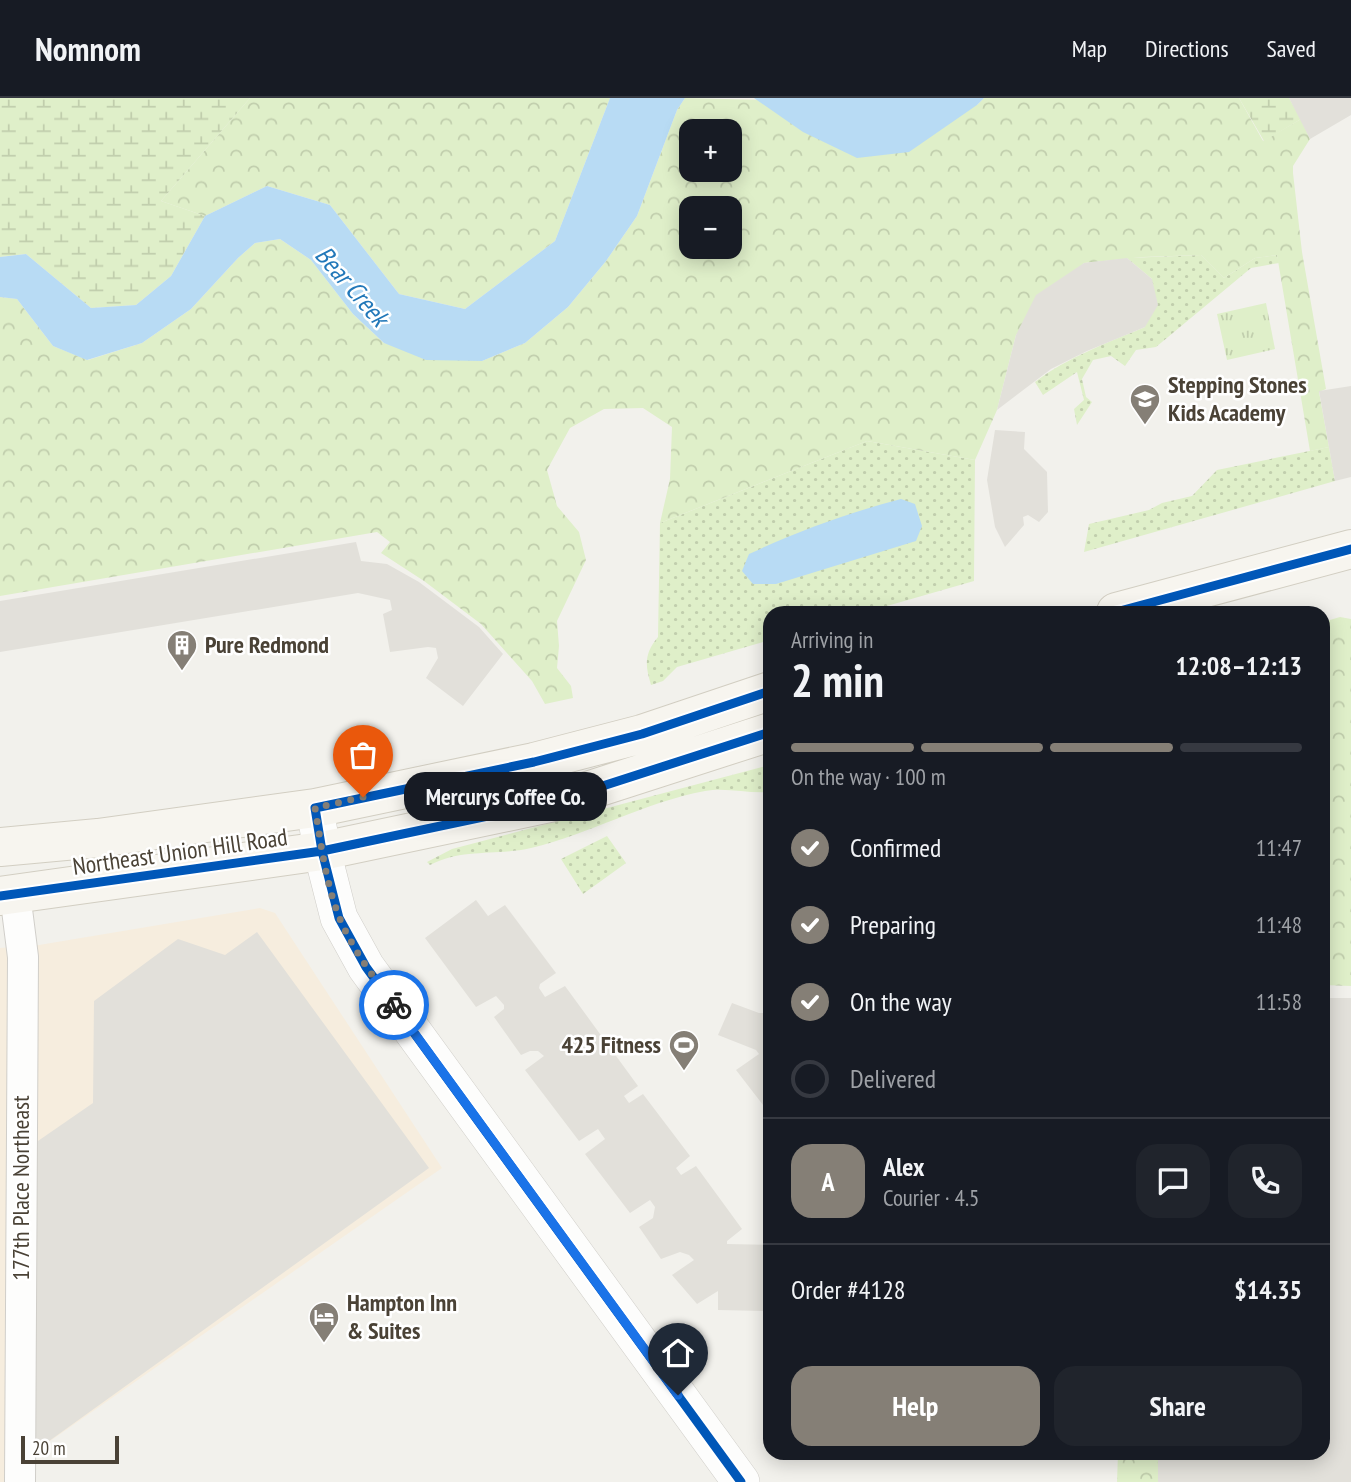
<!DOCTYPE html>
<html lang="en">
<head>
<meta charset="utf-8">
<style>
	body { margin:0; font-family:"PT Sans Narrow",sans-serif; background:#20242c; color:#f1f3f6; height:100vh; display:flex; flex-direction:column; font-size:26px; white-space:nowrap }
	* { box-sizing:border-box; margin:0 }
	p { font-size:23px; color:#9ea1a6 }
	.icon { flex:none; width:38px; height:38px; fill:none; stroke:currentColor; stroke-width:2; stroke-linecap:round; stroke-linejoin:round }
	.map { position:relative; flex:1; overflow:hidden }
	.side { position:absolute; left:763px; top:508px; width:567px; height:854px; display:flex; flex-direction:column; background:#171b24; border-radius:21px; box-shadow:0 4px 18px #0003 }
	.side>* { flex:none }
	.tools { position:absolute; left:679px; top:21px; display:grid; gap:14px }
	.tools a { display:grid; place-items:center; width:63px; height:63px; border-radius:14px; background:#171b24; box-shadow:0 4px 18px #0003; font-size:35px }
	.scale { position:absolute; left:21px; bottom:18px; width:98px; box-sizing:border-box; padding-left:7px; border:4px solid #4a4236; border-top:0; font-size:19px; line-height:24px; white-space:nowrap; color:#4a4236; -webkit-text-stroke:5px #fff; paint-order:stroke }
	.pin { position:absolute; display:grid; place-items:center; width:60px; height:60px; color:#fff; margin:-72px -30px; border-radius:50% 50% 50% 0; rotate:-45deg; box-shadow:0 0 7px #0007 }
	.pin .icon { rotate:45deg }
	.courier { position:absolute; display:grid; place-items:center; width:70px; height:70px; margin:-35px; border:5px solid #1a73e8; border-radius:50%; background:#fff; color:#222; box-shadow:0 2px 9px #0007 }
	.bubble { position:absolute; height:49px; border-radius:21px; background:#171b24; box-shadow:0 4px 18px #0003; font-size:23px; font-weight:600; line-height:49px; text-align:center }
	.overview em { font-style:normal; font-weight:600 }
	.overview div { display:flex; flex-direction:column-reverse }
	.overview { display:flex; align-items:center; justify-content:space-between; height:119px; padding:0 28px }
	h1 { font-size:46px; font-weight:600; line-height:52px }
	.bar { display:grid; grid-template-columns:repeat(4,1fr); gap:10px 7px; align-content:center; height:84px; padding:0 28px }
	.bar i { height:9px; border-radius:5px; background:#363941 }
	.bar .current { background:#857f76 }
	.bar p { grid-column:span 4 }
	.line { display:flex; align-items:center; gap:18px; padding:0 28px; border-top:2px solid #363941 }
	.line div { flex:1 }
	.round { display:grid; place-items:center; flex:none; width:74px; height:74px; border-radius:21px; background:#20242c }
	ol { padding:0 28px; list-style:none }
	li { display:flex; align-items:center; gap:21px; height:77px }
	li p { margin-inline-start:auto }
	li .icon { padding:7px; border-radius:50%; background:#857f76; color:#fff; stroke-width:4 }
	li:last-child { color:#9ea1a6 }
	li i { width:38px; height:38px; border:4px solid #363941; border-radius:50% }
	.primary-button { display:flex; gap:14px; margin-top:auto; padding:14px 28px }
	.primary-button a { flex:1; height:80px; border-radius:21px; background:#857f76; color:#fff; font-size:28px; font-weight:600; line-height:80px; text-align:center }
	.primary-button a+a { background:#20242c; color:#f1f3f6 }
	header { display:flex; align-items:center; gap:42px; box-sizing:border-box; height:98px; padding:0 35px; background:#171b24; border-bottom:2px solid #363941 }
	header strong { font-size:33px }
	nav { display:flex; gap:38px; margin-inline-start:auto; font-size:24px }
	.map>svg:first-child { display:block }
	.commercial { fill:#f6edde }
	.grass { fill:url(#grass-dots) }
	.forest { fill:url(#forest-crowns); fill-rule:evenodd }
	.wetland { fill:url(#wetland-marsh) }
	.park { fill:url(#park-tufts) }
	.parking { fill:#e2e0da }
	.water { fill:#b8dbf4 }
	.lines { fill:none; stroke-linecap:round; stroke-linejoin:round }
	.minor-casing { stroke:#d0cec9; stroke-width:32 }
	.tertiary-casing { stroke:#d0cec9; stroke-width:38 }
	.secondary-casing { stroke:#d2cec2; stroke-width:40 }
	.minor { stroke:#fdfdfc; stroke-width:30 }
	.tertiary { stroke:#fdfdfc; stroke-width:37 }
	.secondary { stroke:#f7f5ef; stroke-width:38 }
	.cycleway-casing { stroke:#fff; stroke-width:13 }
	.cycleway { stroke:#0057b8; stroke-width:9 }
	.done { stroke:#857f76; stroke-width:7; stroke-dasharray:0 12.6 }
	.route { stroke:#1a73e8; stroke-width:9 }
	.labels { text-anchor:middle; stroke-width:5; stroke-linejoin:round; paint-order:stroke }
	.poi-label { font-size:24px; font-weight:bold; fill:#4a4236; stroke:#fff; text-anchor:start }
	.street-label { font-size:24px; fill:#4a4236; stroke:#fff }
	.water-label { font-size:26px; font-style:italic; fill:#2278b9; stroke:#fff }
</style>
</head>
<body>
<header>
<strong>Nomnom</strong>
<nav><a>Map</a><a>Directions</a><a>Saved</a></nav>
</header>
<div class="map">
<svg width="1351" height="1384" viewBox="0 0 1351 1384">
	<defs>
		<pattern id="grass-dots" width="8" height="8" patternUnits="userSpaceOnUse" patternTransform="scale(1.75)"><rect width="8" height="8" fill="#dfefc9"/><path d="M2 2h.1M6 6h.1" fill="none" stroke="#c1cead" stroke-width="1.8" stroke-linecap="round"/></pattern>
		<pattern id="forest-crowns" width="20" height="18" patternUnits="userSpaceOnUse" patternTransform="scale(1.75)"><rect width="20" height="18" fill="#dfefc9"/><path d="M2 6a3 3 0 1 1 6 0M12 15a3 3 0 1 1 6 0" fill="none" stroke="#c1cead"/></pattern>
		<pattern id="wetland-marsh" width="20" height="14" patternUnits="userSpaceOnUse" patternTransform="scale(1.75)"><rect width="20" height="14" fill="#dfefc9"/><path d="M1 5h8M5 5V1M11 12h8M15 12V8" fill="none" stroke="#c1cead"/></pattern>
		<pattern id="park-tufts" width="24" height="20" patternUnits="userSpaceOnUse" patternTransform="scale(1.75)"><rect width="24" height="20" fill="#dfefc9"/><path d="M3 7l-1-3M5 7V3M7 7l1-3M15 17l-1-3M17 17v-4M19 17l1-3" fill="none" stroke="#c1cead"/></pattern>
	</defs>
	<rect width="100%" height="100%" fill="#f2f1ec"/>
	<!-- commercial -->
	<path class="commercial" d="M260,810l15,5 167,255 -422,294v20h-20v-534l39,-3z"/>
	<!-- grass -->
	<path class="grass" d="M1201,157l23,23 31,-20 22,-3 2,8 -28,5 -95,79 -20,3 -11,16 -14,-10 -18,4 -11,19 4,18 6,5 -15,23 -3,-16 10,-9 -7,-28 -34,23 -8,-13c33,-25 72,-39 110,-55l7,-48 -25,-21z
		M867,343l108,19 -1,121 -108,31h-96v28l-93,27 -14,14 -12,4c-6,-20 -7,-31 7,-48l2,-114z
		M1329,349l6,34 -251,71 5,-28 60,-14 13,-7 30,-7 25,-26z
		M770,667v27c-22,2 -43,-5 -65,-1 -60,11 -115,43 -174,57 -34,8 -69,0 -101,17l-3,-3 25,-13z
		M607,738l19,27 -43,31 -22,-35z"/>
	<!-- forest -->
	<path class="forest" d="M250,0h360l-55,143 -90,68 -66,-15 -69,-89 -63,-19 -62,30 -44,-15z
		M685,0l292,7 7,-7h255l24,43 38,-22 9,20 -17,27v7l9,79 24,137 -7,3 10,55 -19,4 -33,-196 -22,3 -31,20 -23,-23 -58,2 -59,6 -68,72 -19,75 -22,50 -108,-19 -207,82 10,-44 2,-52 -29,-19 -39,1 -34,19 -23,42 10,36 22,26 7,28 -29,61 2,25 -2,22 14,18 2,12 -28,6 -13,-23 -51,-57 -57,-43 -43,-28 9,-11 -13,-10 -377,64v-299l17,2 36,47 35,14 54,-17 49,-34 47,-51 17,-15 25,-4 31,21 42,54 31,29 98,18 43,-18 43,-36 38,-46 31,-45 40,-106zM691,33h39v39h-39zM691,110h39v39h-39z
		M1340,519l11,2v367l-28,-1v-363z
		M1118,1355h40v29h-41z"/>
	<!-- wetland -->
	<path class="wetland" d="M0,0h250l-89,103 44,15 -34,60 -35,29 -45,3 -65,-54 -26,3z
		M1239,0h50l12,21 -37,22z"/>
	<!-- park -->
	<path class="park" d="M1266,205l9,46 -48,11 -10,-46z"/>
	<!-- parking -->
	<path class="parking" d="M1289,0h62v17l-41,24z
		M1127,160l25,21 6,26 -13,22 -58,24 -36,18 -54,41 19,-75 20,-40 48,-32z
		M1351,288v91l-16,4 -16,-90z
		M995,332l30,2 -1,17 23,23 1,40 -9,10 -11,-7 -5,2 1,8 -19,22 -10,-20 -8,-47z
		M356,444l5,19 26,3 32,18 60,45 24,27 -40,52 -37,-28 12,-20 -2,-10 -8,-1 -38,5 -7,-38 9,-4 -2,-10 -32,-7 -358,59v-51z
		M476,802l12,16 17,-11 51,68 -16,11 -1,4 6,9 20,-11 73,100 -14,10 5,7 14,-9 47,62 -14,12 5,7 15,-9 46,63 -15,12v3l43,1v66l-52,-1v-19l-21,13 -25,-29 22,-15 -5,-5 -9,-3 -19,7 -22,-32 14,-9 2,-11 -5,-7 -20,13 -45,-59 20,-15 -7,-10 -19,12 -54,-71 19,-14 -6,-5h-8l-9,4 -27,-38 10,-8v-4l-8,-9 -20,11 -51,-69z
		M257,834l172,236 -409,294 2,-310 71,-49 1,-102 84,-62 47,16z
		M1323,900h28v484h-193v-29l165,-1z
		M732,905l27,10h11v101l-34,-44 23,-16 -3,-4 -38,-15z"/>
	<!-- water -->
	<path class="water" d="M610,0h75l-8,12 -40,106 -31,45 -38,46 -43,36 -43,18 -56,-1 -42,-17 -31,-29 -42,-54 -31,-21 -25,4 -17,15 -47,51 -49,34 -55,17 -34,-14 -36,-47 -17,-2v-40l26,-3 65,54 45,-3 35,-29 34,-60 62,-30 63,19 69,89 66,15 90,-68z
		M754,0h230l-7,7 -68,47 -52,6 -54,-26z
		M901,401l14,5 7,22 -6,15 -140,43h-23l-11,-13 7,-17c49,-23 99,-41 152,-55z"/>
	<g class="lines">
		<!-- minor casing -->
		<g class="minor-casing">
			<path id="minor" d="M15,796l8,63 -3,525"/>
		</g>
		<!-- tertiary casing -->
		<g class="tertiary-casing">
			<path id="tertiary" d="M315,710l7,43 17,67 27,49 375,515"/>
		</g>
		<!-- secondary casing -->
		<g class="secondary-casing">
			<path id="secondary" d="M1116,514l235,-63
				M0,749l98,-9 217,-30 219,-46 108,-28 128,-43
				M0,798l322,-45 228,-48 220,-71"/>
		</g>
		<!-- minor -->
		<use href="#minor" class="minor"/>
		<!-- tertiary -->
		<use href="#tertiary" class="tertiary"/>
		<!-- secondary -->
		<use href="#secondary" class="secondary"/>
		<!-- cycleway casing -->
		<g class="cycleway-casing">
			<path id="cycleway" d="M1116,514l235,-63
				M0,798l322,-45 228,-48 220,-71
				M741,1384l-375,-515 -27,-49 -17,-67 -7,-43 219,-46 108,-28 128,-43"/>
		</g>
		<!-- cycleway -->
		<use href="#cycleway" class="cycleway"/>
	</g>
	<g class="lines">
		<!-- done -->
		<path class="done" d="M363,699l-48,11c6,36 11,77 25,111 13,31 34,59 54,86"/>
		<!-- route -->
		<path class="route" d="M394,907l284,390"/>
	</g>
	<!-- icons -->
	<defs>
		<g id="school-pin" transform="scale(1.575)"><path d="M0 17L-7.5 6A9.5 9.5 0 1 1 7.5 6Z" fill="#857f76" stroke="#fff"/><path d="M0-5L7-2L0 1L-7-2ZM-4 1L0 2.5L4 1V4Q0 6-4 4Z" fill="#fff"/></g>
		<g id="building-pin" transform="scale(1.575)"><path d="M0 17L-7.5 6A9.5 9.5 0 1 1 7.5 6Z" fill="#857f76" stroke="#fff"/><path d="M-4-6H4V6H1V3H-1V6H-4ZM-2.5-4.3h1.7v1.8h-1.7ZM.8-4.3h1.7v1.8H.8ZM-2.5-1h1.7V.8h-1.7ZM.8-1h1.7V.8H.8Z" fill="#fff"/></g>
		<g id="stadium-pin" transform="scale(1.575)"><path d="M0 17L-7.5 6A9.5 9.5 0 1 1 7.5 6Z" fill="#857f76" stroke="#fff"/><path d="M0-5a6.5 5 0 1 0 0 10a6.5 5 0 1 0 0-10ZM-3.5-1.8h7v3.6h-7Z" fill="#fff"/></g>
		<g id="hotel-pin" transform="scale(1.575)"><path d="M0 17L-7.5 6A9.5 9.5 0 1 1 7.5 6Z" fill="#857f76" stroke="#fff"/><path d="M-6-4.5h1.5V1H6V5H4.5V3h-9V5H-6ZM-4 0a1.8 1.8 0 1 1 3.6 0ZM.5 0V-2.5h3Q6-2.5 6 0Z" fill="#fff"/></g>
	</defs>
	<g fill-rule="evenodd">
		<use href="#school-pin" x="1145" y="301"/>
		<use href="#building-pin" x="182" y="547"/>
		<use href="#stadium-pin" x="684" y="947"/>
		<use href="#hotel-pin" x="324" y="1219"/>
	</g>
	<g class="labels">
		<!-- poi labels -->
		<g class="poi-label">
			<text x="1168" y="295">Stepping Stones<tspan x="1168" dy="28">Kids Academy</tspan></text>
			<text x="205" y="555">Pure Redmond</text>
			<text x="661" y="955" text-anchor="end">425 Fitness</text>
			<text x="347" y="1213">Hampton Inn<tspan x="347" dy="28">&amp; Suites</tspan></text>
		</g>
		<!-- street labels -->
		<g class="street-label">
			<text transform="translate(180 754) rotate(-8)" y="8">Northeast Union Hill Road</text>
			<text transform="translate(21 1090) rotate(-90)" y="8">177th Place Northeast</text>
		</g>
		<!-- water labels -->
		<g class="water-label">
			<text transform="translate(352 188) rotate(49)" y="9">Bear Creek</text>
		</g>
	</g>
</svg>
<div class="tools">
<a>+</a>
<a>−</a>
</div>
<div class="scale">20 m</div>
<div class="pin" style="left:363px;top:699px;background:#ea580c"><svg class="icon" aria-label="bag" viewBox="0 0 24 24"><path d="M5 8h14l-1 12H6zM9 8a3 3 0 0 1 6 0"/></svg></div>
<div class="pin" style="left:678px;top:1297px;background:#1f2937"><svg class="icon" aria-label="home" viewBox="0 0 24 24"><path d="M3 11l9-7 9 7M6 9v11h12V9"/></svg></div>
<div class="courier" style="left:394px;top:907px"><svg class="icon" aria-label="bike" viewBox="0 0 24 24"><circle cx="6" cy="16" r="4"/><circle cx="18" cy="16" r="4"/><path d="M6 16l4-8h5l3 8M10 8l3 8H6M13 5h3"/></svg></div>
<div class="bubble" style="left:404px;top:674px;width:203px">Mercurys Coffee Co.</div>
<section class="side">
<div class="overview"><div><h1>2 min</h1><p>Arriving in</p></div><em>12:08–12:13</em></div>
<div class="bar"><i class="current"></i><i class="current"></i><i class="current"></i><i></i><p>On the way · 100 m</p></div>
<ol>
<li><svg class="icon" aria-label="check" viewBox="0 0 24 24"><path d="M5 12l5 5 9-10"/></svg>Confirmed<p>11:47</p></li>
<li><svg class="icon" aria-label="check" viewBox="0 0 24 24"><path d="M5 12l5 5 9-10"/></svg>Preparing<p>11:48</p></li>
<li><svg class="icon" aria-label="check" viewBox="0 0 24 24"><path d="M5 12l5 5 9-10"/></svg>On the way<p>11:58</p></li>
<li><i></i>Delivered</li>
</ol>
<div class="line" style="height:126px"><b class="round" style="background:#857f76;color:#fff">A</b><div><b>Alex</b><p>Courier · 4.5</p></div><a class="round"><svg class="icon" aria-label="chat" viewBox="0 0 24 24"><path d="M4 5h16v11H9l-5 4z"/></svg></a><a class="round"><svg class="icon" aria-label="phone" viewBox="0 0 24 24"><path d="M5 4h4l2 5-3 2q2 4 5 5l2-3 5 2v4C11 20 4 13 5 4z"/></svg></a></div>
<div class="line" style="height:91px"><div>Order #4128</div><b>$14.35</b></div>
<div class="primary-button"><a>Help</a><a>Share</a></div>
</section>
</div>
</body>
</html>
